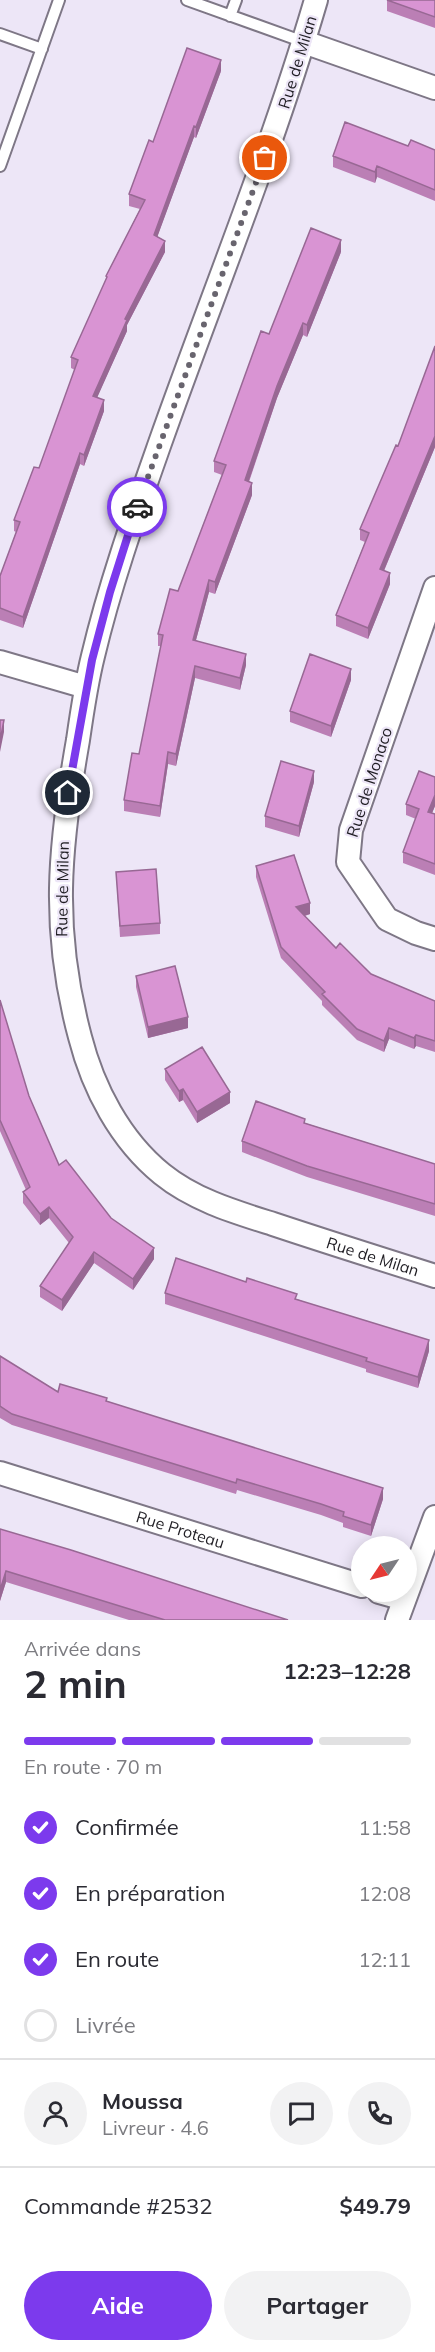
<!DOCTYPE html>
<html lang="fr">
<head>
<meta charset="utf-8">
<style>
	body { margin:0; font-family:Mulish,sans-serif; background:#f2f2f3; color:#2b2b33; height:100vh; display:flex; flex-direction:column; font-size:22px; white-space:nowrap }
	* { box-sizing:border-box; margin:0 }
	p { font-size:20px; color:#7c7c81 }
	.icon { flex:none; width:33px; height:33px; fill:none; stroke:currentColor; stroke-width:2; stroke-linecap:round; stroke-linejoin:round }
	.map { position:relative; height:1620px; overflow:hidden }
	.side { display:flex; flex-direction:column; background:#fff; flex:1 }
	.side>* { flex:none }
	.needle { width:39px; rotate:235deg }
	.controls { position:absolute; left:351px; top:1536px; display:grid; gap:12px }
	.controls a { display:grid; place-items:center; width:66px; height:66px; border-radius:50%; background:#fff; box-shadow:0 3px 15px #0003; font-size:30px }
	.pin { position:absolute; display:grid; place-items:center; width:51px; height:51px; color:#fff; margin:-26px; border:3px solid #fff; border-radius:50%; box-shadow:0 2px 6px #0007 }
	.courier { position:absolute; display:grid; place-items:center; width:60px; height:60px; margin:-30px; border:4px solid #7c3aed; border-radius:50%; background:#fff; color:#222; box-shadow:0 2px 8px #0007 }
	.overview em { font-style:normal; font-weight:700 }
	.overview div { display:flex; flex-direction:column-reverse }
	.overview { display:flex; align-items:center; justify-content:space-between; height:102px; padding:0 24px }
	h1 { font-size:39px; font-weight:700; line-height:45px }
	.bar { display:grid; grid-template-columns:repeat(4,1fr); gap:9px 6px; align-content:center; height:72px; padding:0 24px }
	.bar i { height:8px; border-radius:4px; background:#e1e1e2 }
	.bar .selected { background:#7c3aed }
	.bar p { grid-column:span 4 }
	.line { display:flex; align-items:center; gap:15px; padding:0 24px; border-top:2px solid #e1e1e2 }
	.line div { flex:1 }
	.round { display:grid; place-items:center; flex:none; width:63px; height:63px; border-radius:32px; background:#f2f2f3 }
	ol { padding:0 24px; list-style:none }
	li { display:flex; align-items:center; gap:18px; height:66px }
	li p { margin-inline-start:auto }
	li .icon { padding:6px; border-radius:50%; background:#7c3aed; color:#fff; stroke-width:4 }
	li:last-child { color:#7c7c81 }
	li i { width:33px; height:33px; border:3px solid #e1e1e2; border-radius:50% }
	.cta { display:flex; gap:12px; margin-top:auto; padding:12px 24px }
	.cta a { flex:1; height:69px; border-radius:36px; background:#7c3aed; color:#fff; font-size:24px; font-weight:700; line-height:69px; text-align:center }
	.cta a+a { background:#f2f2f3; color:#2b2b33 }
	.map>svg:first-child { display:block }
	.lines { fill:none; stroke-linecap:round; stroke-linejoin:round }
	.service-casing { stroke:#7e7786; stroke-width:14 }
	.minor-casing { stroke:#7e7786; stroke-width:26 }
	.service { stroke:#fff; stroke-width:10 }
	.minor { stroke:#fff; stroke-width:22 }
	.wall { fill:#bb7fb5 }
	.shaded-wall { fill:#986894 }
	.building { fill:#d994d3; stroke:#986894; stroke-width:1.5 }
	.done { stroke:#68646e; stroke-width:6; stroke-dasharray:0 10.8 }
	.route { stroke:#7c3aed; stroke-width:8 }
	.labels { text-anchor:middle; stroke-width:4.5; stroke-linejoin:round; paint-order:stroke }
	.street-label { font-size:16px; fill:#201e24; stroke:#ede6f7 }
</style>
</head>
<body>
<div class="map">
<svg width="435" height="1620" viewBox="0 0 435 1620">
	<rect width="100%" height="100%" fill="#ede6f7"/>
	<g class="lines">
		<!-- service casing -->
		<g class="service-casing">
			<path id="service" d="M187,0l117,42
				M230,16l6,-16
				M0,34l42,15
				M0,166l59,-166"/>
		</g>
		<!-- minor casing -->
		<g class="minor-casing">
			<g id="minor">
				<path id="s1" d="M316,0c-44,150 -104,296 -156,443 -25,71 -50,141 -67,213 -7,28 -11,56 -15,84 -19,108 -27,189 2,297 13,51 40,103 82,137 32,26 73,38 111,50 54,18 108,35 162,52"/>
				<path d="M304,42l131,46"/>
				<path d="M435,588l-84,242 -3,32 39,57 29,14 19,6"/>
				<path d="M0,662l86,25"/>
				<path id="s2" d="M0,1473l362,113"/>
				<path d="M379,1592l25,7"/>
				<path d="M397,1620l38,-103"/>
			</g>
		</g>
		<!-- service -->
		<use href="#service" class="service"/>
		<!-- minor -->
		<use href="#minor" class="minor"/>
	</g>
	<!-- wall -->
	<path class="wall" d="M387,0h48v28l-48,-17z
		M221,71l-25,67 -2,-1 -37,100 8,15 -38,73v6l-30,66 7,14 -20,55 -4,-2 -57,164 -23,-8v-44l16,-44 -2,-1v-11l25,-52 36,-98 -4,-2v-11l35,-76v-5l34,-67 -11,-3v-12l24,-52z
		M408,146l27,4v51l-58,-24 -2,6 -42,-16v-11z
		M341,252l-34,85 -4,-2 -26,63 -28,84 3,13 -37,99 -6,-2 -13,48 50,25 -6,25 -45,-12 -19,88 -8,-2 -8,53 -36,-6v-11l15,-46 22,-108h-3v-12l20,-43 44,-116 -8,-3v-11l55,-127z
		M398,446l37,1 -51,124 6,13 -22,55 -32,-13v-11l29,-73 -5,-2v-11z
		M351,680l-20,57 -41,-15v-11z
		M435,777v29l-3,7 3,1v61l-32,-12v-11l13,-33 -10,-4v-11z
		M314,782l-15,55 -34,-10v-11z
		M256,866l54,48 -5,2 31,32 35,26 64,27v51l-19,-6 -2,3 -25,-10 -5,13 -27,-12 -35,-35v-4l-41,-43 -25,-81z
		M116,872l44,51v11l-40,3z
		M136,976l52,52 -40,10 -12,-51z
		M0,1000l29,96 30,69 52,53 43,41 -21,31 -39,-27 -32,48 -22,-14v-11l29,-43 -20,-25 -9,7 -17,-22v-11l3,-2 -26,-59z
		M165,1069l65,34 -33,20 -14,-23 -4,2 -14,-22z
		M305,1123l130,41v52l-128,-39 -65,-25v-11z
		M165,1293l132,6 132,52 -11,37 -52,-16v-3l-201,-65z
		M0,1356l58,36 49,9 276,98 -12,37 -28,-9v-4l-22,-8 -84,-25 -1,4 -224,-69 -12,-7z
		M0,1529l288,91h-159l-123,-38 -6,19z"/>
	<!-- shaded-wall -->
	<path class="shaded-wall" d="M221,60v11l-25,67v-11z
		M194,126v11l-40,109v-11z
		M377,166v11l-2,6v-11z
		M341,240v12l-34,85v-12z
		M165,241v11l-38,73v6l-34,76v-11l32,-77z
		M303,323v12l-26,63 -32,94v-12l32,-94z
		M104,400v11l-20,55v-11z
		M435,436v11l-55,133v-11z
		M80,453v11l-57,164v-11z
		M252,483v12l-37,99v-12z
		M390,573v11l-22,55v-11z
		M209,580v12l-16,59v-11z
		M246,654v11l-6,25v-12z
		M195,666v12l-19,88v-12z
		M351,669v11l-20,57v-11z
		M4,720v12l-4,20v-11z
		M168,752v12l-8,53v-11z
		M314,771v11l-15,55v-11z
		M435,795v11l-7,17v-11z
		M310,903v11l-14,4v-11z
		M188,1017v11l-40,10v-11z
		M389,1028v11l-5,13v-11z
		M416,1035v11l-2,3v-11z
		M183,1089v11l-4,2v-11z
		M230,1092v11l-33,20v-11z
		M49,1207v11l-9,7v-11z
		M154,1248v11l-21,31v-11z
		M94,1252v11l-32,48v-11z
		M429,1340v11l-11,37v-11z
		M383,1488v11l-12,37v-11z
		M6,1571v11l-6,19v-11z"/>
	<!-- building -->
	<path class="building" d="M387,0h48v17z
		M187,48l34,12 -25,67 -2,-1 -40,109 11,6 -40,78 2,1 -34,76 11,4 -20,55 -4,-2 -57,164 -23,-9v-32l20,-54 -6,-2 20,-53 5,1 39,-108 -7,-3 36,-80 -1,-1 39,-76 -16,-6 20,-54 4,2z
		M345,122l63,24 3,-6 24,10v40l-58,-24 -2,6 -42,-16z
		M311,228l30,12 -34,85 -4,-2 -26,63 -32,94 7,3 -37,99 -6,-2 -16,60 53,14 -6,24 -45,-12 -19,88 -8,-2 -8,54 -36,-6 8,-47 7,1 24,-119 -5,-1 12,-45 8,2 48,-126 -12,-4 47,-130 8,3z
		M435,346v90l-55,133 10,4 -22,55 -32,-13 33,-82 -9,-4 36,-84 2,1z
		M310,654l41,15 -20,57 -41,-15z
		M0,720h4l-4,21z
		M281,761l33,10 -15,55 -34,-10z
		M419,771l16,6v18l-7,17 7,2v50l-32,-12 16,-43 -13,-5z
		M294,855l16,48 -14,4 40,41 4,-5 31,31 64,27v40l-19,-6 -2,3 -25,-10 -5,13 -27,-12 -35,-35 3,-2 -44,-45 -25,-81z
		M156,869l4,54 -40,3 -4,-54z
		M175,966l13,51 -40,10 -12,-51z
		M0,1000l29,96 30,69 7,-5 45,58 43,30 -21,31 -39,-27 -32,48 -22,-14 33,-49 -24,-30 -9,7 -17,-22 7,-5 -30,-67z
		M202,1047l28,45 -33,20 -14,-23 -4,2 -14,-22z
		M256,1101l49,18 -1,4 131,41v40l-128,-38 -65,-25z
		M176,1258l70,24 1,-4 50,16 -2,5 134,41 -11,37 -52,-16 1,-3 -202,-65z
		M0,1356l58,36 2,-8 47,14 -1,3 277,87 -12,37 -28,-9 1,-4 -23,-8 -84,-25 -1,4 -224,-69 -12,-8z
		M0,1529l71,21 217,70h-123l-159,-49 -6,19z"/>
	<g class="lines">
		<!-- done -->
		<path class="done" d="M137,507l128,-349"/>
		<!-- route -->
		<path class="route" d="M68,793l24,-133 18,-68 27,-85"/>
	</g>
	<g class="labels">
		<!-- street labels -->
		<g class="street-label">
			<text transform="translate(297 62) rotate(-73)" y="6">Rue de Milan</text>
			<text transform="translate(369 782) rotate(-72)" y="6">Rue de Monaco</text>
			<text transform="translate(62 889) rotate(-89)" y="6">Rue de Milan</text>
			<text dy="6" stroke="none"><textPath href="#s1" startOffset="1468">Rue de Milan</textPath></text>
			<text dy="6" stroke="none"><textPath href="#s2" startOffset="189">Rue Proteau</textPath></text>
		</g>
	</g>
</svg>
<div class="controls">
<a><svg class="needle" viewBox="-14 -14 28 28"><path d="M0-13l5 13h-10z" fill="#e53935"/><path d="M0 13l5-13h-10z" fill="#7c7c81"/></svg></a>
</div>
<div class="pin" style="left:265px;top:158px;background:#ea580c"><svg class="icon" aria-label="bag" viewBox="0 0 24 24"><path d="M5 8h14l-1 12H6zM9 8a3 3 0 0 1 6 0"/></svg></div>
<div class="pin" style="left:68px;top:793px;background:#1f2937"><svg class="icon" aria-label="home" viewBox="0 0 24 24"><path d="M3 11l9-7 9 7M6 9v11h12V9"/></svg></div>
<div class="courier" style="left:137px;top:507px"><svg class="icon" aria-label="car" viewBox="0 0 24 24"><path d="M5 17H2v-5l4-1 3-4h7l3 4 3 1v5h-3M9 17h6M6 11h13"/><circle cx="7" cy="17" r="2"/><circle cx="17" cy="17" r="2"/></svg></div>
</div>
<section class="side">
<div class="overview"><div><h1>2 min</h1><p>Arrivée dans</p></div><em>12:23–12:28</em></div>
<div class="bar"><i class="selected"></i><i class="selected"></i><i class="selected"></i><i></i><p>En route · 70 m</p></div>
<ol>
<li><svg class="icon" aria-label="check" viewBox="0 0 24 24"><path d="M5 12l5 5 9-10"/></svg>Confirmée<p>11:58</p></li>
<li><svg class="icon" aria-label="check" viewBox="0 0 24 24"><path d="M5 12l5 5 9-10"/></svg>En préparation<p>12:08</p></li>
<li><svg class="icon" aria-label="check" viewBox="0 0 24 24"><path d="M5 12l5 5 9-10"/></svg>En route<p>12:11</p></li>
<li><i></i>Livrée</li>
</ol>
<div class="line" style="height:108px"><a class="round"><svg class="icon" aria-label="person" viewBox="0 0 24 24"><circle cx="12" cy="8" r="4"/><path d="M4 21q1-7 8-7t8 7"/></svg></a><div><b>Moussa</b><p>Livreur · 4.6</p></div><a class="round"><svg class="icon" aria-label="chat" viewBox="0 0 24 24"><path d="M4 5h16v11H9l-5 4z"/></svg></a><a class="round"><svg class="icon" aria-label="phone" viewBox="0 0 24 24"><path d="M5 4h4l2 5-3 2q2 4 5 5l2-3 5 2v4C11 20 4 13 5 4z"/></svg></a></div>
<div class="line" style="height:78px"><div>Commande #2532</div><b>$49.79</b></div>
<div class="cta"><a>Aide</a><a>Partager</a></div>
</section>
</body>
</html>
